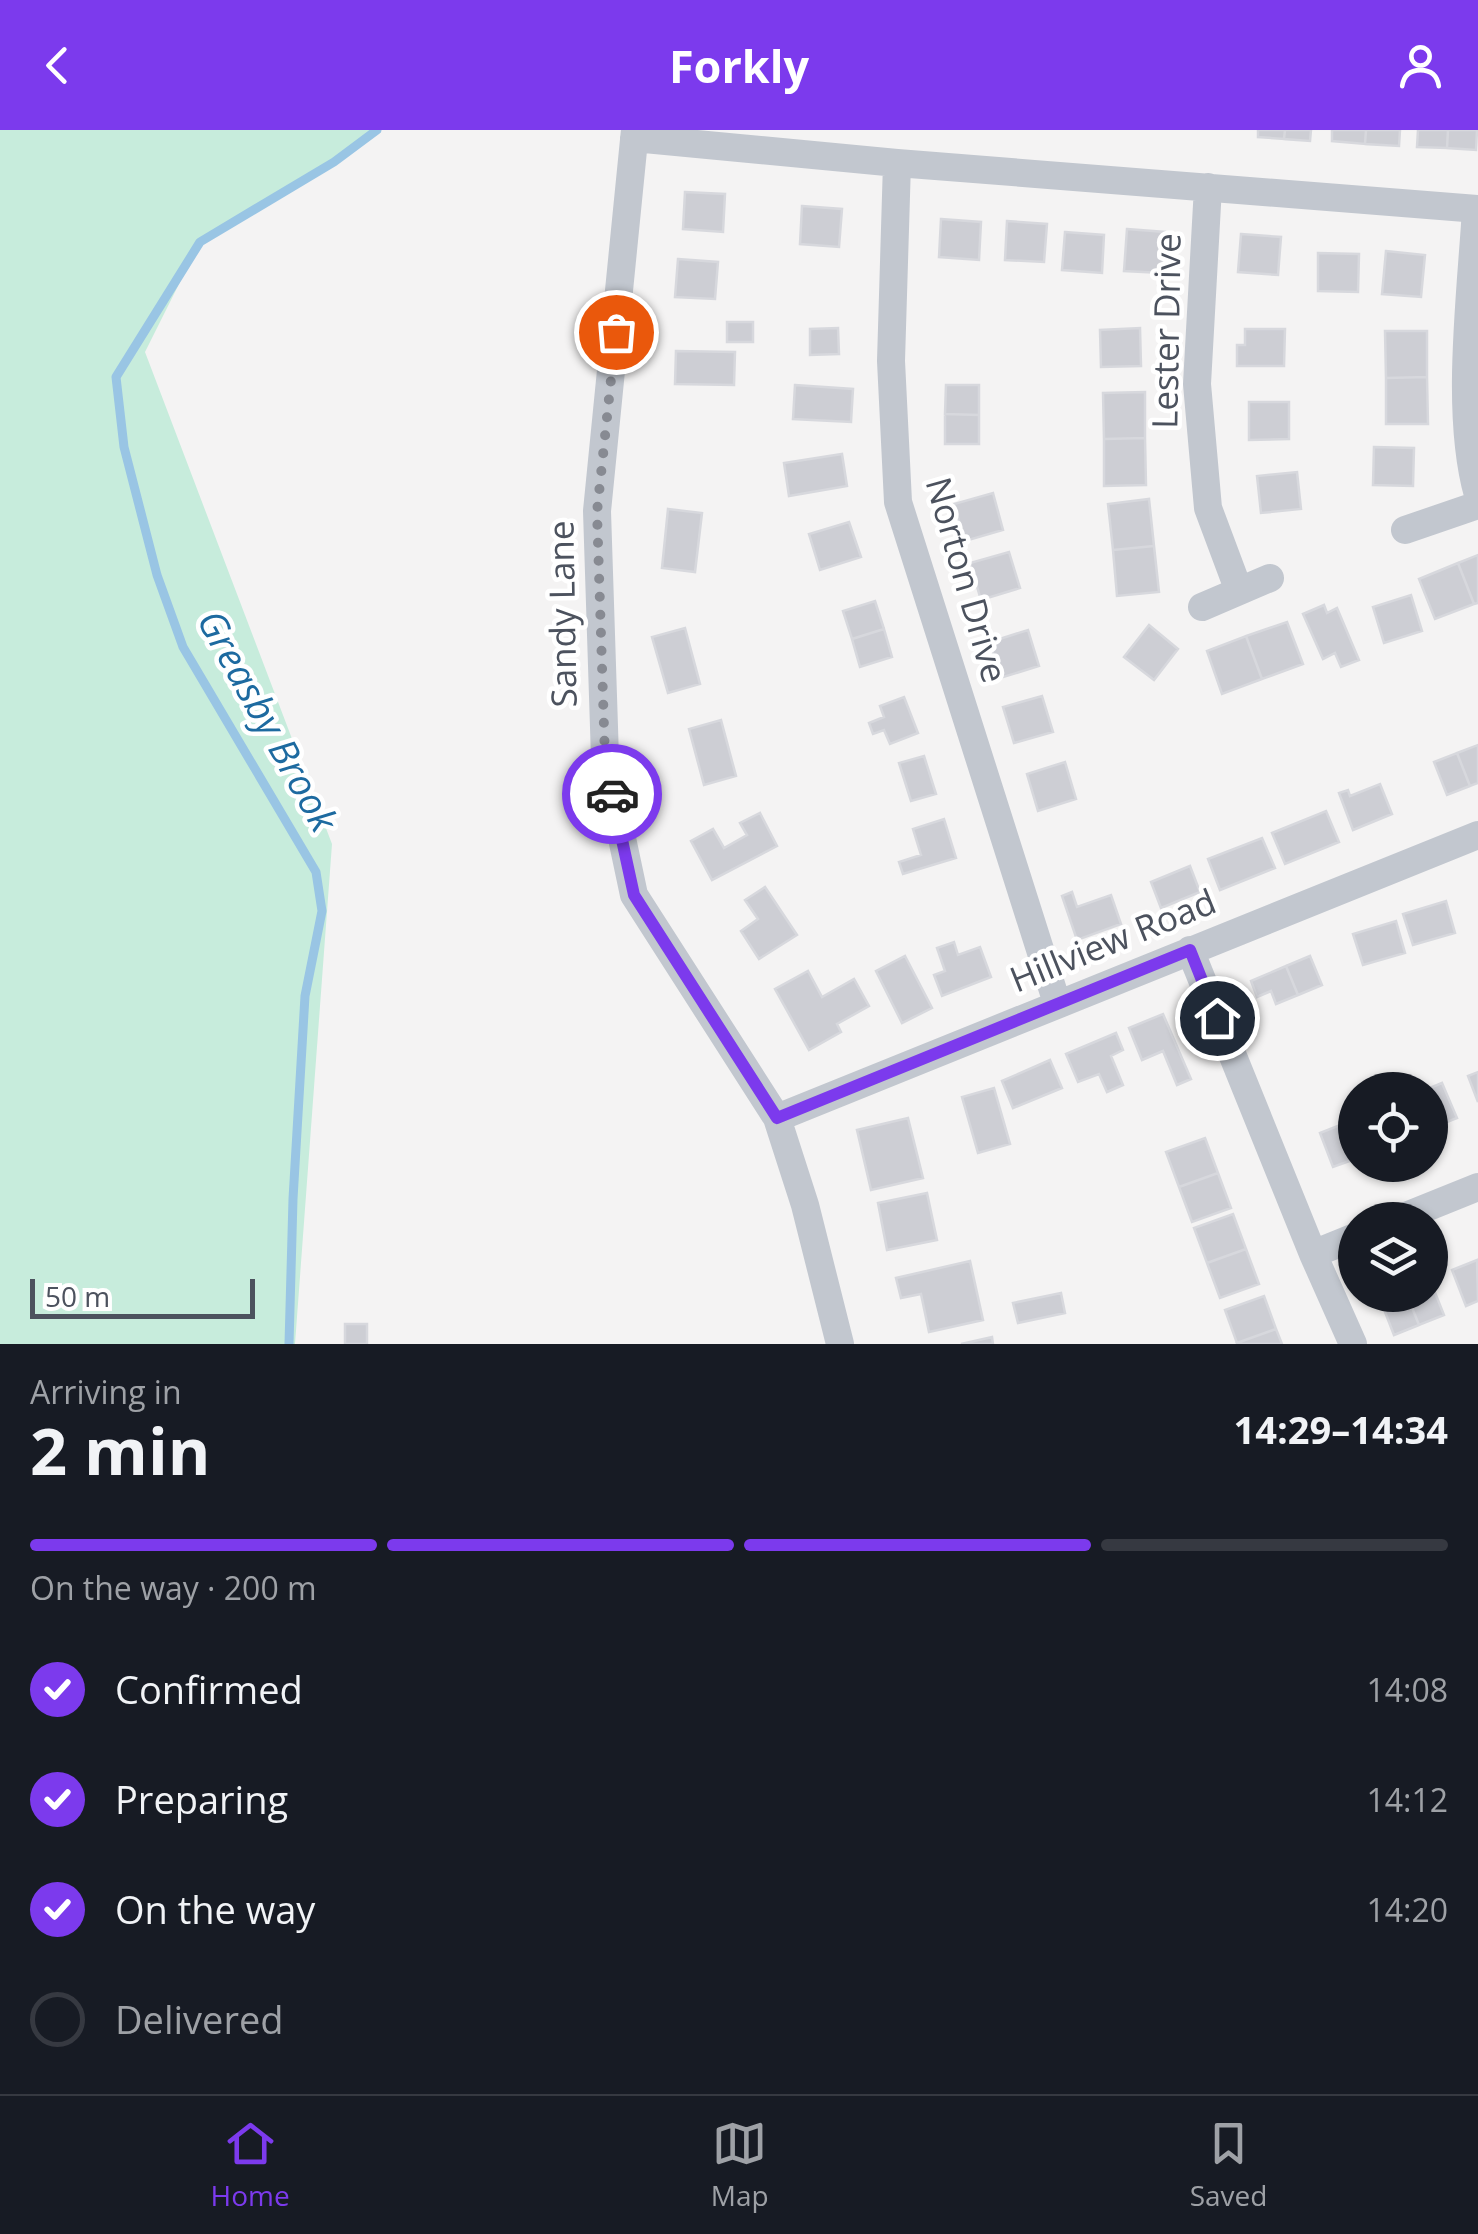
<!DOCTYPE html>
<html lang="en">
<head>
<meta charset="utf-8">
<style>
	body { margin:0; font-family:"Open Sans",sans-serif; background:#242831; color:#f1f3f6; height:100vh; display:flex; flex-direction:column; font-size:38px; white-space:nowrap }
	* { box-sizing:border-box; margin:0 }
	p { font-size:32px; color:#9ea1a6 }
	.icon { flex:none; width:55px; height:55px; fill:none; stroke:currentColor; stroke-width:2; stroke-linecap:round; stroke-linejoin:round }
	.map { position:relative; height:1214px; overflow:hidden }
	.sheet { display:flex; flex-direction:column; background:#171b24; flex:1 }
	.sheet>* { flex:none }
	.tools { position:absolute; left:1338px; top:942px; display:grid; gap:20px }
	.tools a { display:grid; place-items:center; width:110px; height:110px; border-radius:50%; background:#171b24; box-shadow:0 2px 8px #0004; font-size:50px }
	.scale { position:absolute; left:30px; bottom:25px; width:225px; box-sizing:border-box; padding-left:10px; border:5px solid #4c525e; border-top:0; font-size:28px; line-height:35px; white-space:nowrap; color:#4c525e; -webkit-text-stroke:8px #fff; paint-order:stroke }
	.pin { position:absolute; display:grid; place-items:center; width:85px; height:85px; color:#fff; margin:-42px; border:5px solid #fff; border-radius:50%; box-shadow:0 2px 10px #0007 }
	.courier { position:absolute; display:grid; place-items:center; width:100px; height:100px; margin:-50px; border:8px solid #7c3aed; border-radius:50%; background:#fff; color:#222; box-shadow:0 2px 12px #0007 }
	.summary em { font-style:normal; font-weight:700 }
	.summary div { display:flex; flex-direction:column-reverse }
	.summary { display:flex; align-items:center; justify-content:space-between; height:170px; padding:0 30px }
	h1 { font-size:65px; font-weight:700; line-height:75px }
	.bar { display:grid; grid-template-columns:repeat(4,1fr); gap:15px 10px; align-content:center; height:120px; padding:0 30px }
	.bar i { height:12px; border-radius:8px; background:#363941 }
	.bar .active { background:#7c3aed }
	.bar p { grid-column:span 4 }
	ol { padding:0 30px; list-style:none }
	li { display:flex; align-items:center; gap:30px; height:110px }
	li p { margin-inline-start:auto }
	li .icon { padding:10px; border-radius:50%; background:#7c3aed; color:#fff; stroke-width:4 }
	li:last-child { color:#9ea1a6 }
	li i { width:55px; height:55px; border:5px solid #363941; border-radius:50% }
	header { display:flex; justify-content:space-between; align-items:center; height:130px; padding:0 30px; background:#7c3aed; color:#fff; font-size:45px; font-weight:700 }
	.tabs { display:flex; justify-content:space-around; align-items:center; height:140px; border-top:2px solid #363941; background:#171b24; font-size:28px; color:#9ea1a6 }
	.tabs a { display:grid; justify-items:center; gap:5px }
	.tabs .active { color:#7c3aed }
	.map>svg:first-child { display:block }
	.green { fill:#c7ecdc }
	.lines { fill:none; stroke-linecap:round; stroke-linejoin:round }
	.stream { stroke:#99c5e4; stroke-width:9 }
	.building { fill:#cdced4; stroke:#d7d8dd; stroke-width:2.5 }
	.minor { stroke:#c2c7cf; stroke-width:28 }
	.done { stroke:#878a92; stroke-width:10; stroke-dasharray:0 18 }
	.route { stroke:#7c3aed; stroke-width:12 }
	.labels { text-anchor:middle; stroke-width:9; stroke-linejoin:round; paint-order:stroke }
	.street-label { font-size:35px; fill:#4c525e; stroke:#fff }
	.water-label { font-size:38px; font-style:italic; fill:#1d6aa0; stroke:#fff }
</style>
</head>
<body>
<header><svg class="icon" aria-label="back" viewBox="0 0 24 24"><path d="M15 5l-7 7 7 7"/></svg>Forkly<svg class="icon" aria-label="person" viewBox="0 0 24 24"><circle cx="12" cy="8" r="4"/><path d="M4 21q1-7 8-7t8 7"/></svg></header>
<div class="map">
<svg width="1478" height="1214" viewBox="0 0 1478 1214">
	<rect width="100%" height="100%" fill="#f4f3f3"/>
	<!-- green -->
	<path class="green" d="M0,0h377l-43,32 -134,80 -55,110 187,492 -37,500h-295z"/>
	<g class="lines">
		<!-- stream -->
		<path class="stream" d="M289,1214l4,-145 12,-203 17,-85 -6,-39 -133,-225 -26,-72 -33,-128 -8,-70 84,-135 134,-80 43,-32"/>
	</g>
	<!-- building -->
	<path class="building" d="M1258,0h27l-1,9 -26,-2z
		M1285,0h26l-1,11 -26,-2z
		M1332,0h34l-1,14 -33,-3z
		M1366,0h34l-1,16 -34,-2z
		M1418,0h30l-1,18 -30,-1z
		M1448,0h29l-1,20 -29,-2z
		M685,62l40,2 -2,38 -40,-3z
		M802,76l40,3 -3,38 -39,-3z
		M941,89l40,3 -2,38 -40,-3z
		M1007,91l40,3 -3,38 -39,-2z
		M1127,99l38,3 -3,41 -38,-2z
		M1065,102l39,3 -2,38 -40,-3z
		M1241,104l40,3 -3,38 -40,-3z
		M1386,121l39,4 -4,42 -39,-3z
		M1318,123l41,1 -1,38 -40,-1z
		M678,129l40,3 -3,37 -40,-2z
		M727,192h26v20h-26z
		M838,198l1,26 -29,1v-26z
		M1140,198l1,38 -40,1 -1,-37z
		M1245,199h40l-1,37h-47v-21h8z
		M1385,201h42v46l-41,1z
		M676,221l59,1 -1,33 -59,-1z
		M1427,247l1,47h-42v-46z
		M795,255l58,4 -2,33 -58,-3z
		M946,255h33v30l-34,-1z
		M1145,262v46l-41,1 -1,-46z
		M1249,272h40v37l-40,1z
		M945,284l34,1v29h-34z
		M1145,308l1,47 -42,1v-47z
		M1374,317l40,1 -1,38 -40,-1z
		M842,324l5,32 -58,10 -5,-33z
		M1297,342l4,37 -40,4 -4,-37z
		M993,363l10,37 -38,11 -11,-37z
		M1149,369l5,47 -41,4 -5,-46z
		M668,379l34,4 -7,59 -33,-4z
		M849,392l12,35 -41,13 -11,-36z
		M1154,416l5,46 -42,4 -4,-46z
		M1009,422l11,36 -39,12 -11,-37z
		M1478,425v48l-4,1 -16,-41z
		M1458,433l16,41 -39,15 -16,-40z
		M1411,465l11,36 -38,12 -11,-36z
		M875,471l9,28 -32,10 -9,-28z
		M1324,475l3,8 10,-5 22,52 -18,7 -6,-14 -12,6 -20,-45z
		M1287,492l16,42 -41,15 -16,-43z
		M1149,495l29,24 -24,31 -30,-23z
		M685,498l15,56 -32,9 -16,-56z
		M884,499l8,28 -32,10 -8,-28z
		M1028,500l11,36 -39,12 -10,-36z
		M1246,506l16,43 -40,15 -15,-43z
		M1042,566l11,36 -39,11 -11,-36z
		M904,567l14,36 -28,11 -6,-14 -11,4 -4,-11 15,-6 -4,-11z
		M721,590l15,56 -32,9 -15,-56z
		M1478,615v38l-8,3 -13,-33z
		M1457,623l13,33 -23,9 -13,-33z
		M924,626l12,38 -25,7 -12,-38z
		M1065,632l11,37 -38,12 -11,-37z
		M1380,654l12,30 -39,16 -14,-37 9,-3 2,6z
		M1326,681l13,31 -54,22 -13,-31z
		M760,683l17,33 -65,34 -21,-39 22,-12 11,19 23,-13 -7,-12z
		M944,689l12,39 -53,16 -4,-12 22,-7 -8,-26z
		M1262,708l13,30 -55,22 -12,-31z
		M1190,736l10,26 -39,16 -10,-26z
		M765,757l32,48 -38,24 -18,-28 17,-12 -13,-19z
		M1072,762l5,15 34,-12 10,29 -44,16 -15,-44z
		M1446,771l9,32 -42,12 -10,-31z
		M1396,791l9,32 -42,12 -10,-31z
		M954,812l4,13 22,-8 11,30 -49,19 -8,-21 11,-4 -8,-23z
		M905,826l27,52 -30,15 -26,-52z
		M1310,826l12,29 -24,10 -12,-29z
		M1286,836l12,29 -22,9 -5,-13 -14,6 -6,-16z
		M808,841l14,26 32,-18 15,27 -32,18 4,8 -32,18 -34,-61z
		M1163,884l28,65 -14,6 -14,-34 -21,9 -13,-32z
		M1116,903l7,17 -12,6 12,29 -16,7 -8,-18 -21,8 -12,-28z
		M1050,930l12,28 -49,20 -11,-27z
		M1478,942v30l-10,-26z
		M1442,953l15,35 -25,10 -2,-38h-5z
		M994,958l16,56 -32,9 -16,-56z
		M908,988l15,60 -52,12 -14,-60z
		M1355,989v29l-10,-25z
		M1345,993l10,25v11l-22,8 -13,-34z
		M1205,1008l13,35 -39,14 -13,-35z
		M1218,1043l13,35 -39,14 -13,-35z
		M927,1063l10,47 -50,10 -9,-47z
		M1233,1084l13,35 -39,14 -13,-35z
		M1246,1119l13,35 -39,14 -13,-35z
		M1477,1130l1,41 -12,5 -14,-36z
		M970,1131l13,59 -54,12 -8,-38 -20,4 -5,-20z
		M1430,1150l14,35 -25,10 -12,-30h23z
		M1061,1163l4,20 -47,10 -5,-20z
		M1391,1165h16l12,30 -25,10 -14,-36z
		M1264,1166l12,33 -39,14 -12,-33z
		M345,1194h22v20h-22z
		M1276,1199l6,15h-44l-1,-1z
		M992,1207l1,7h-32z"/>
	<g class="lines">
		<!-- minor -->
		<path class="minor" d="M635,0l-38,381 8,247 29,137 143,223 28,87 35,139
			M634,8l263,25 581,46
			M897,33l-6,198 7,141 159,501
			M1208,57l-11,197 11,124 31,83
			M1476,79c-5,85 -21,205 2,286
			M1405,400l73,-25
			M1202,477l68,-29
			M1190,820l123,304 40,90
			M777,988l701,-283
			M1396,1090l82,-33
			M1313,1124l42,-17"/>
	</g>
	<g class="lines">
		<!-- done -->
		<path class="done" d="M612,664l-7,-36 -8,-246 19,-180"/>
		<!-- route -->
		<path class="route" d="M612,664l22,101 143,223 413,-168 27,68"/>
	</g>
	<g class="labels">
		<!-- street labels -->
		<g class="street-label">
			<text transform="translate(1167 201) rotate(-89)" y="12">Lester Drive</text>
			<text transform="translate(966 450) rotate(74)" y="12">Norton Drive</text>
			<text transform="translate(563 484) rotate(-91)" y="12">Sandy Lane</text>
			<text transform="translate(1113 811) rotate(-22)" y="12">Hillview Road</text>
		</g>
		<!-- water labels -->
		<g class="water-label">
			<text transform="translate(267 591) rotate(61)" y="13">Greasby Brook</text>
		</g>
	</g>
</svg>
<div class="tools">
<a><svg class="icon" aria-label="locate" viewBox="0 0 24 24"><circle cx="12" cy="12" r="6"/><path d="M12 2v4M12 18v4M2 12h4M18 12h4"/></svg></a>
<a><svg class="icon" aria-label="layers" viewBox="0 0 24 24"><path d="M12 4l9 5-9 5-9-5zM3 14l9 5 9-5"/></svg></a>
</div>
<div class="scale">50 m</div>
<div class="pin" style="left:616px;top:202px;background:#ea580c"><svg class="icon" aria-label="bag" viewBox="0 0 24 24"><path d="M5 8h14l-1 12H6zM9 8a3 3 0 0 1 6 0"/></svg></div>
<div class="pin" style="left:1217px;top:888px;background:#1f2937"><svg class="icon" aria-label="home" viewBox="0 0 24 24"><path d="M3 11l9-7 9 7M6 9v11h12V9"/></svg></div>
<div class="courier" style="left:612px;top:664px"><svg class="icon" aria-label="car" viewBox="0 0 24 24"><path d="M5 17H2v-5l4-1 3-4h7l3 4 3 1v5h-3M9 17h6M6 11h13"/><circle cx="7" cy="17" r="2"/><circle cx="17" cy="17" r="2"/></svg></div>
</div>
<section class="sheet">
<div class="summary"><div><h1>2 min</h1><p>Arriving in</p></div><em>14:29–14:34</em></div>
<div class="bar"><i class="active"></i><i class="active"></i><i class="active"></i><i></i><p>On the way · 200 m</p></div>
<ol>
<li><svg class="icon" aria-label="check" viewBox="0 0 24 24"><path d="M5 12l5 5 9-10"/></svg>Confirmed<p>14:08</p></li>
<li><svg class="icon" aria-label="check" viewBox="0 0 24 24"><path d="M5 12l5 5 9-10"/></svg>Preparing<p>14:12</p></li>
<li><svg class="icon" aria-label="check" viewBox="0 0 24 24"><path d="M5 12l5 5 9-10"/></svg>On the way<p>14:20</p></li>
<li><i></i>Delivered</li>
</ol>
</section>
<nav class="tabs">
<a class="active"><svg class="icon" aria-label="home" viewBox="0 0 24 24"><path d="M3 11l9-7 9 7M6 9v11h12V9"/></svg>Home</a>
<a><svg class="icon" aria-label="map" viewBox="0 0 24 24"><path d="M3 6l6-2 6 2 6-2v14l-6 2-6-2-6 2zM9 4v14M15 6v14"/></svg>Map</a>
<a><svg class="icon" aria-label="saved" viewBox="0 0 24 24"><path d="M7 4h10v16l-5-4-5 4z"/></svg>Saved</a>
</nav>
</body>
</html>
